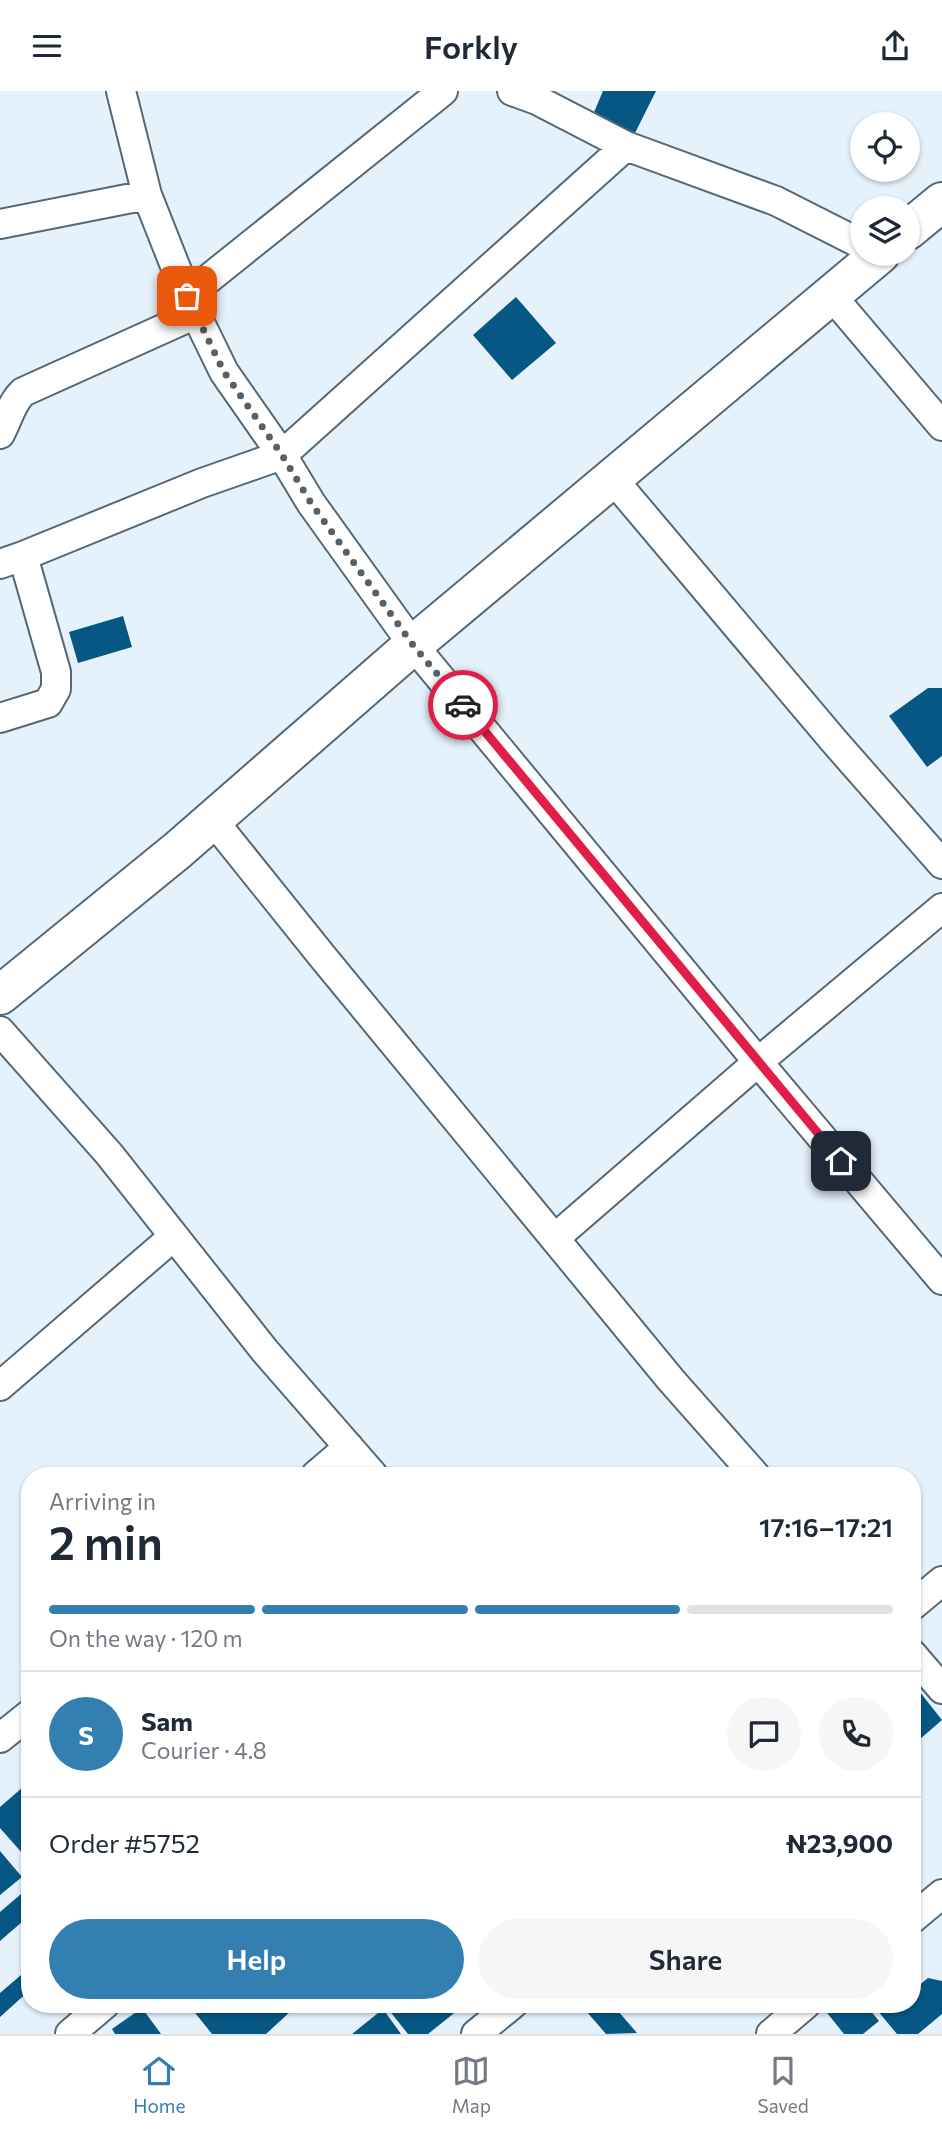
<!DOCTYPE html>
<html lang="en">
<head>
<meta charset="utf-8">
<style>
	body { margin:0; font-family:Commissioner,sans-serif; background:#f6f6f7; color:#1f2937; height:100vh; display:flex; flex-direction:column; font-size:26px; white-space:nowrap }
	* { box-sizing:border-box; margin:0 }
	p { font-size:23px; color:#747a83 }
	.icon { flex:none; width:38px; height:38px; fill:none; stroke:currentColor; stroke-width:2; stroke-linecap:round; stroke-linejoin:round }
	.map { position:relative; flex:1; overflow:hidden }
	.drawer { position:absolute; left:21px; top:1376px; width:900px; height:546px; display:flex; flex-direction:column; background:#fff; border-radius:28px; box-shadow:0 2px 5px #0004 }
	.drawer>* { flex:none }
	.tools { position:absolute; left:850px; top:21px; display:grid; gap:14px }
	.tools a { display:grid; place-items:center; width:70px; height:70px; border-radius:50%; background:#fff; box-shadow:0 2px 5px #0004; font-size:35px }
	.pin { position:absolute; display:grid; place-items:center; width:60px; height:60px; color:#fff; margin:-30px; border-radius:14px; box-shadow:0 4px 10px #0006 }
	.courier { position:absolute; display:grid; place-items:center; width:70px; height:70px; margin:-35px; border:5px solid #e11d48; border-radius:50%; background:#fff; color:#222; box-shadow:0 2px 9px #0007 }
	.head em { font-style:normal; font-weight:600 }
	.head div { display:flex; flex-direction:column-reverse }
	.head { display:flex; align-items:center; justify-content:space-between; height:119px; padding:0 28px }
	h1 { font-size:46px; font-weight:600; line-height:52px }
	.bar { display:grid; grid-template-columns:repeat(4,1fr); gap:10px 7px; align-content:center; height:84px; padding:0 28px }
	.bar i { height:9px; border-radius:5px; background:#e0e1e3 }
	.bar .on { background:#337fb2 }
	.bar p { grid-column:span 4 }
	.line { display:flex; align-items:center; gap:18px; padding:0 28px; border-top:2px solid #e0e1e3 }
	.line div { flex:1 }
	.round { display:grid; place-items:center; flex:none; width:74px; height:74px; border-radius:37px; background:#f6f6f7 }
	.primary-button { display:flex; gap:14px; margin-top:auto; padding:14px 28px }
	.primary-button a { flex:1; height:80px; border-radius:42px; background:#337fb2; color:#fff; font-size:28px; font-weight:600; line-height:80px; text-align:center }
	.primary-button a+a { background:#f6f6f7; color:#1f2937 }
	header { display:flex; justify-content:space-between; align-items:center; height:91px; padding:0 28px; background:#fff; font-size:32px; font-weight:600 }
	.dock { display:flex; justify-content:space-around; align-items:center; height:98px; border-top:2px solid #e0e1e3; background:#fff; font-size:19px; color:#747a83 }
	.dock a { display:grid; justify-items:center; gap:4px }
	.dock .on { color:#337fb2 }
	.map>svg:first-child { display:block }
	.building { fill:#075784 }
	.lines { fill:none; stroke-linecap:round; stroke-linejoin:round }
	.street-casing { stroke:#556877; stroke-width:32 }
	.secondary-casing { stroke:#556877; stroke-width:42 }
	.street { stroke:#fff; stroke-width:28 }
	.secondary { stroke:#fff; stroke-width:38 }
	.done { stroke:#576067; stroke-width:7; stroke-dasharray:0 12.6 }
	.route { stroke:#e11d48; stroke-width:9 }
</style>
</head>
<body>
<header><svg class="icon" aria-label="menu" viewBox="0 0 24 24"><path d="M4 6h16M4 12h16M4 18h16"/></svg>Forkly<svg class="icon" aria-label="share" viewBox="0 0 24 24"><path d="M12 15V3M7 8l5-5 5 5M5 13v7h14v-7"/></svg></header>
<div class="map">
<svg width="942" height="1943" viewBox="0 0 942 1943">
	<rect width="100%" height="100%" fill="#e5f2fc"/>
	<!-- building -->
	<path class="building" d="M603,0h53l-21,42 -43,-16z
		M516,206l40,46 -44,37 -39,-45z
		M123,525l9,31 -54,16 -9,-31z
		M928,597h14v68l-15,11 -38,-51z
		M912,1591l30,38 -30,26z
		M30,1690v81l-30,-34v-21z
		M0,1760l22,26 -22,18z
		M28,1797l2,27 -30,26v-29z
		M21,1884l9,11v4l-30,27v-24z
		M928,1887l14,3v33l-24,20h-21l-20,-24 8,-6h27v-17h5z
		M188,1913h96l7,7 -25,23h-54z
		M384,1913h69l5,6 -30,24h-20z
		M580,1913h32l25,29 -31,1z
		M820,1913h45l14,17 -16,13h-19z
		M142,1917l19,26h-46l-3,-5z
		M383,1918l18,25h-49z"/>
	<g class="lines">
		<!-- street casing -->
		<g class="street-casing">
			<path id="street" d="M121,0l26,104 40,101 37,76 58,83 29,48 102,142 345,417 184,218
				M512,0l25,9 89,46 150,55 87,44
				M0,133l147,-29
				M831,204l111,131
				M187,205l256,-205
				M0,343c8,-14 11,-31 23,-42l173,-78
				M612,387l222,263 108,123
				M0,473l23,-8 179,-73 80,-28 344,-309
				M0,627l48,-15 8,-14v-17l-33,-116
				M212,728l110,137 349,424 84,95
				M0,940l109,123 156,197 108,124
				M555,1147l203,-176 184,-154
				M0,1295l174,-150
				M316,1384l33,-28
				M912,1515l30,-25
				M912,1563l30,35
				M0,1647l30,-24
				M912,1828l30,-25
				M70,1943l35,-30
				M476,1943l37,-30
				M771,1943l35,-30"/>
		</g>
		<!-- secondary casing -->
		<g class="secondary-casing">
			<path id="secondary" d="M908,139l34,-28
				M0,904l178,-145 235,-205 467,-391"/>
		</g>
		<!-- street -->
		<use href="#street" class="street"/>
		<!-- secondary -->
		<use href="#secondary" class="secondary"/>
	</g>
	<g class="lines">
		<!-- done -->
		<path class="done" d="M187,205l37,76 58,83 29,48 102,142 50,60"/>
		<!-- route -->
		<path class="route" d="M463,614l378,456"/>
	</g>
</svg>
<div class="tools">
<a><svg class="icon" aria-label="locate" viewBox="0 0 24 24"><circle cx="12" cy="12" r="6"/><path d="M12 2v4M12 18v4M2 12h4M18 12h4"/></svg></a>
<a><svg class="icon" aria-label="layers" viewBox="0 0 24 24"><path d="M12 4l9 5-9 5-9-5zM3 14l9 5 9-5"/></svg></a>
</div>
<div class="pin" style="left:187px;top:205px;background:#ea580c"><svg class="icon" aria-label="bag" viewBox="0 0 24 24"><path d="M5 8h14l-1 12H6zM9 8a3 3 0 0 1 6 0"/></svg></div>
<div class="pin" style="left:841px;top:1070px;background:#1f2937"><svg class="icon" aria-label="home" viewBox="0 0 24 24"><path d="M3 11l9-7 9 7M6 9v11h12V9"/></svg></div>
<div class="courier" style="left:463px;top:614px"><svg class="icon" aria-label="car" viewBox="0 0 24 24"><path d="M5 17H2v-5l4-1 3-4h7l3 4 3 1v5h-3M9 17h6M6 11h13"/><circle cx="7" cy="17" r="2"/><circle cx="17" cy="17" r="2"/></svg></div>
<section class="drawer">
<div class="head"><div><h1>2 min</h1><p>Arriving in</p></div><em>17:16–17:21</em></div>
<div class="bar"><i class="on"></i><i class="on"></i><i class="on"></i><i></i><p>On the way · 120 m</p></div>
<div class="line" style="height:126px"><b class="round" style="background:#337fb2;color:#fff">S</b><div><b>Sam</b><p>Courier · 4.8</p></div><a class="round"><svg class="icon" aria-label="chat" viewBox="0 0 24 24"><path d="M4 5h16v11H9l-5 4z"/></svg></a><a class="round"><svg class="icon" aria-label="phone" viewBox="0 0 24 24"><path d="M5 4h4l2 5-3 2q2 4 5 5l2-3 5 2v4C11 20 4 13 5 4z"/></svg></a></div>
<div class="line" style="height:91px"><div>Order #5752</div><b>₦23,900</b></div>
<div class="primary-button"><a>Help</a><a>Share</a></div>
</section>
</div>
<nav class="dock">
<a class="on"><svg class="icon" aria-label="home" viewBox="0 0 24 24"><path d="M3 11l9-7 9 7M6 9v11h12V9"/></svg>Home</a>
<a><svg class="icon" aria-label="map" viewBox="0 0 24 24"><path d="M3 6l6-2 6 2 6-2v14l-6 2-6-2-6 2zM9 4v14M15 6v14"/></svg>Map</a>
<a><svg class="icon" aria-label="saved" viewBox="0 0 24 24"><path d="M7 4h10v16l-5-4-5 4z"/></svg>Saved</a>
</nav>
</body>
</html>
